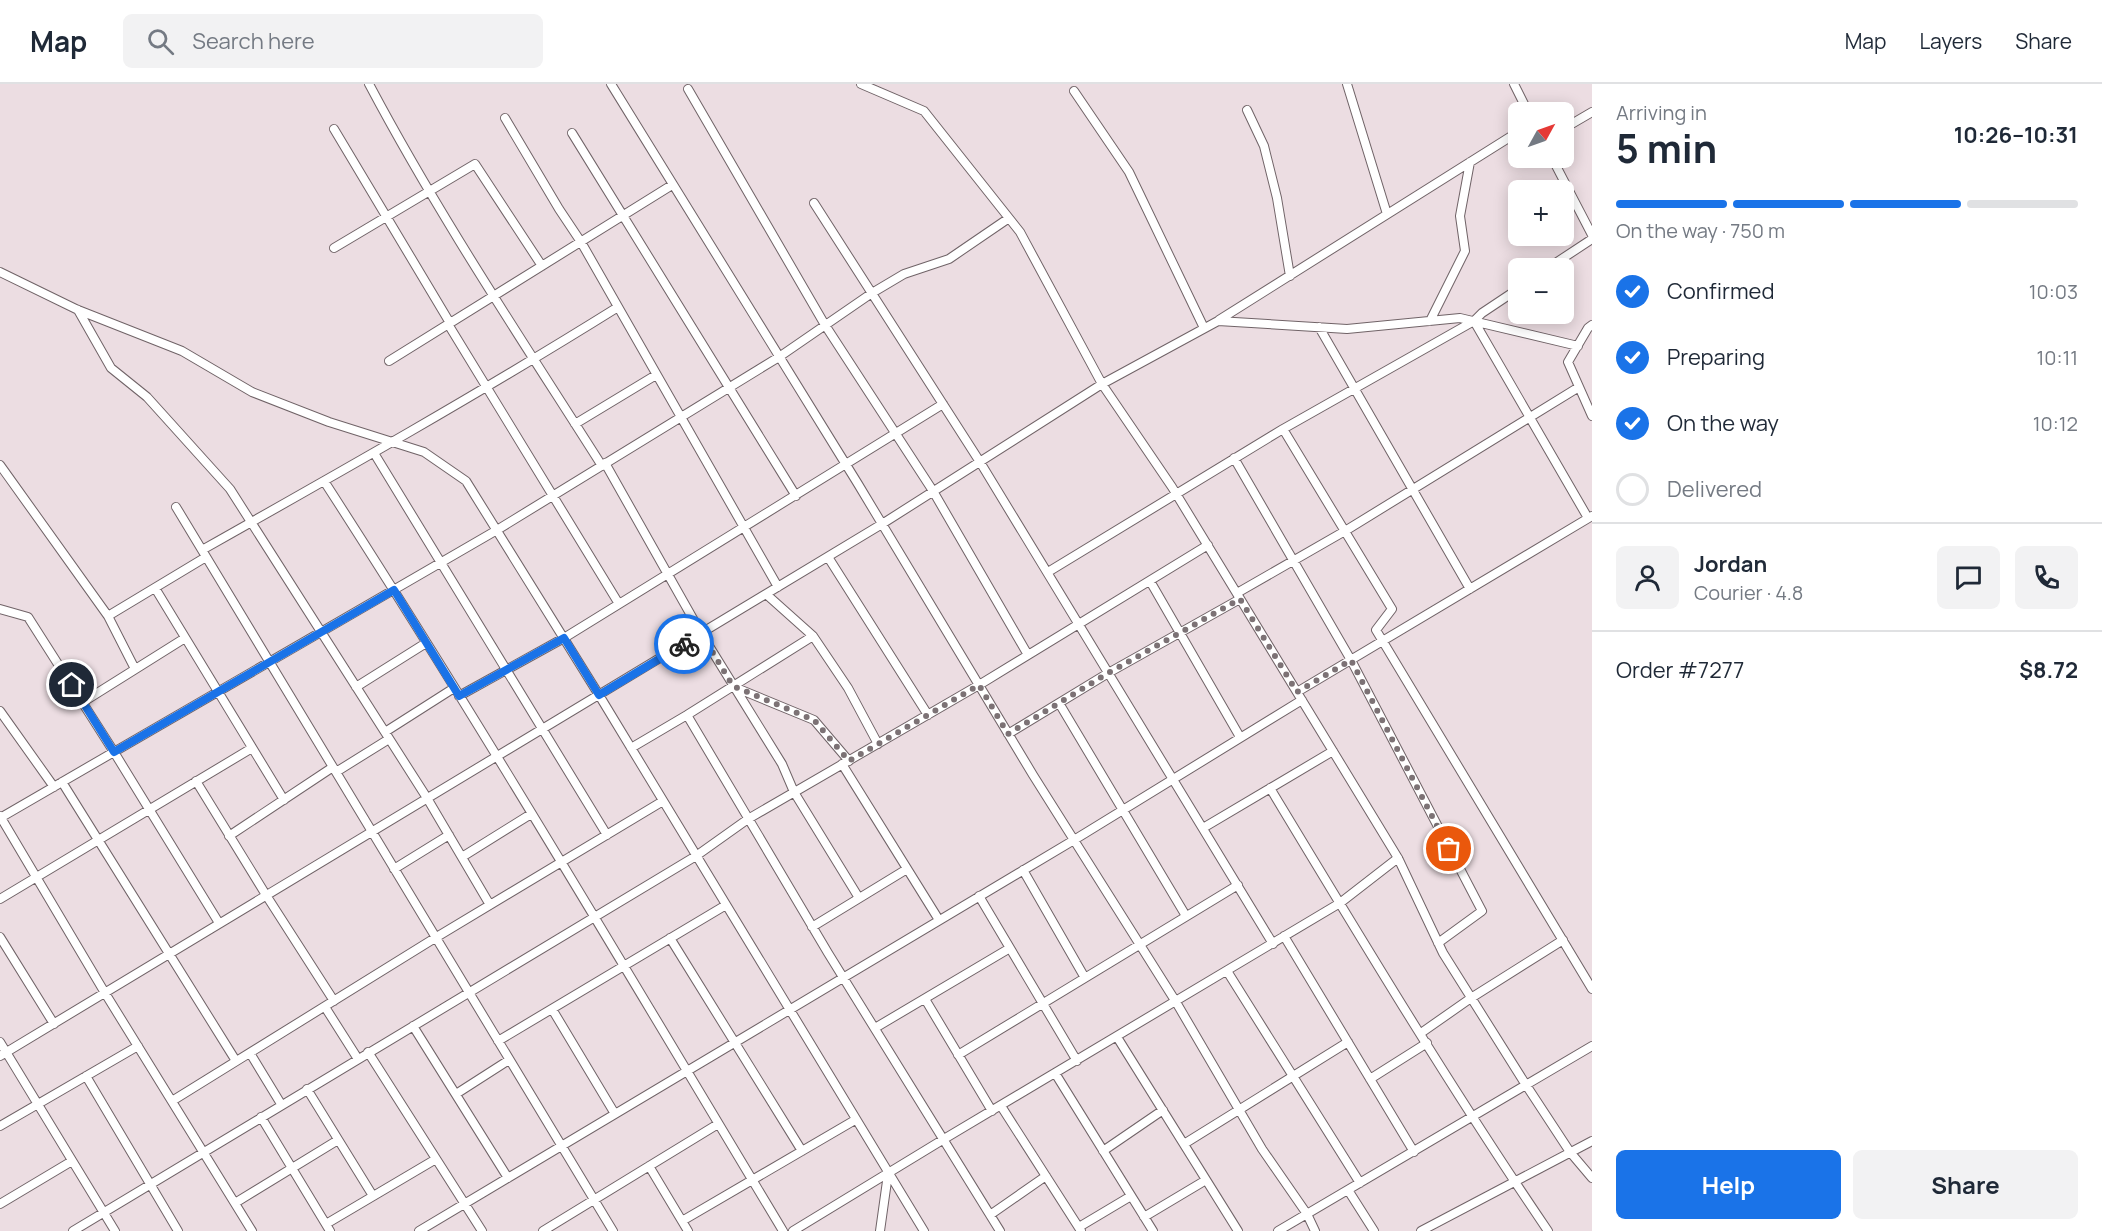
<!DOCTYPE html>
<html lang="en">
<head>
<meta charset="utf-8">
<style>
	body { margin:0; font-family:Manrope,sans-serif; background:#f2f2f3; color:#1f2937; height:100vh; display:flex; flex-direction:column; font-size:22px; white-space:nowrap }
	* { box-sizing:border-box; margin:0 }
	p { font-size:20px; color:#747a83 }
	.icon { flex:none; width:33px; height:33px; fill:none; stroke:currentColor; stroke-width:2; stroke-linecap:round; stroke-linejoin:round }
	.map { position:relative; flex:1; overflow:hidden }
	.panel { display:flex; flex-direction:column; background:#fff; width:510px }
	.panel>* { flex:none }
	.needle { width:39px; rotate:50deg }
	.fabs { position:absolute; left:1508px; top:18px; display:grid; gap:12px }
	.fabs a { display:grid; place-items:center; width:66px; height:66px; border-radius:9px; background:#fff; box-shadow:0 3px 15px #0003; font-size:30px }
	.pin { position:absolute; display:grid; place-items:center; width:51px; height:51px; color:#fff; margin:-26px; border:3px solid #fff; border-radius:50%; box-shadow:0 2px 6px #0007 }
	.courier { position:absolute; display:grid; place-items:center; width:60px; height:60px; margin:-30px; border:4px solid #1a73e8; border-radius:50%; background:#fff; color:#222; box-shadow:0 2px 8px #0007 }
	.headline em { font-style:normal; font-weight:700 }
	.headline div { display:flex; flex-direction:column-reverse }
	.headline { display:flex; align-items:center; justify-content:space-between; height:102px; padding:0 24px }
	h1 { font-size:39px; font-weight:700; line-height:45px }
	.bar { display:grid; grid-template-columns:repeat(4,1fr); gap:9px 6px; align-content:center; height:72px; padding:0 24px }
	.bar i { height:8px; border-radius:4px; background:#e0e1e3 }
	.bar .active { background:#1a73e8 }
	.bar p { grid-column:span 4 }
	.line { display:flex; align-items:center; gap:15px; padding:0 24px; border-top:2px solid #e0e1e3 }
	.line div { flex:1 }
	.round { display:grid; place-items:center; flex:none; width:63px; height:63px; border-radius:9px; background:#f2f2f3 }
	ol { padding:0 24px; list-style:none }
	li { display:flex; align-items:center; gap:18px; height:66px }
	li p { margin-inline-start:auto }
	li .icon { padding:6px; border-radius:50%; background:#1a73e8; color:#fff; stroke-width:4 }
	li:last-child { color:#747a83 }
	li i { width:33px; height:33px; border:3px solid #e0e1e3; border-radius:50% }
	.action { display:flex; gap:12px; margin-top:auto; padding:12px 24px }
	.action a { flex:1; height:69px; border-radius:9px; background:#1a73e8; color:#fff; font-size:24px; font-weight:700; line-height:69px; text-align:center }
	.action a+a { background:#f2f2f3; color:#1f2937 }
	header { display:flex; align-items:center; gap:36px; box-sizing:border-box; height:84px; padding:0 30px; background:#fff; border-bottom:2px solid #e0e1e3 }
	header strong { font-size:28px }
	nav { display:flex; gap:33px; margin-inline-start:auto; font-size:21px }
	.search { width:420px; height:54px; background:#f2f2f3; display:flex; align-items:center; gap:15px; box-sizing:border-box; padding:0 21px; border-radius:9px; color:#747a83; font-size:22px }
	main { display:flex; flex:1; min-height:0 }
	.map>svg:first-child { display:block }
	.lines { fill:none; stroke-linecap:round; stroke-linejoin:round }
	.minor-casing { stroke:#706367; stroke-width:10 }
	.minor { stroke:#fff; stroke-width:8 }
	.done { stroke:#7c7275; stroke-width:6; stroke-dasharray:0 10.8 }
	.route { stroke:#1a73e8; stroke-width:8 }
</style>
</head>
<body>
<header>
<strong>Map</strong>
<div class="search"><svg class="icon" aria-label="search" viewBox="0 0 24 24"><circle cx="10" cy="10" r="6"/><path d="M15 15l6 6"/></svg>Search here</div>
<nav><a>Map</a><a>Layers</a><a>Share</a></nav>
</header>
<main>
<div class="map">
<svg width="1592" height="1147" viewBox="0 0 1592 1147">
	<rect width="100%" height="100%" fill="#ecdde2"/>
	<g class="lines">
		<!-- minor casing -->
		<g class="minor-casing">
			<path id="minor" d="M369,0c70,132 153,256 233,382
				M611,0l247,400 175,291 143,227 86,147 45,65 8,17
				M861,0l63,27 96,121 82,152 70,103 226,371 45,95 83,132 44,67 22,26
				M1347,0l40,130
				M1514,0l14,28
				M688,5l137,236 108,166 95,164
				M1074,7l55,81 75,156
				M1247,26l17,36 13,52 13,78
				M505,34l54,91 22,33 197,345
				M334,45l116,194
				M1563,45l29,-17
				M572,49l224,363
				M1552,74l40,77
				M814,119l166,259 293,482
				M334,164l141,-84 67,102
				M1548,184l44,-29
				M0,188l78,38 104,41 70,41 77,30 95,30 42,29 133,214 325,536
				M78,226l33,58 36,29 83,92 197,309 63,107
				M1219,236l299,-188
				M1430,237l35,-70 -5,-35 10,-54
				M1474,237l114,197
				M448,240l171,280
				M1592,241l-4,3 -20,34 24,54
				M1319,243l151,262
				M389,277l283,-176
				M575,340l81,-49
				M1283,345l109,180 -16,21 216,359
				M374,369l233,382
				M1234,374l117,202 131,251 -44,32
				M605,379l96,170 81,131 12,28 65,106
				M0,381l108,151 27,53
				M324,397c159,246 308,499 459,750
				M176,423l437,724
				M202,466c140,-79 280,-158 416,-243
				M828,473l100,158
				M1048,488l235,-143 191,-108 8,-8 36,-24
				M1150,497l90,156
				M155,504l129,212
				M1237,509l108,-62 234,-144
				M766,510l47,42 35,52 30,56
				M0,525l28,8 86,135 105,171
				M108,532l98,-59
				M356,603l70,-44
				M734,603l80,33 35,41
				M1297,608l295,-176
				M459,612l105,-58 379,-234
				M83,618l102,-64
				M1059,619l127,213
				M0,627l54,76
				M687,631l141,238 172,278
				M385,648l69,-44
				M1008,650l102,-62 130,-73
				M631,664l56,-33 126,-79
				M842,680l97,156
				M336,688l53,-33
				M196,697l70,114 68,106
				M62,698l174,279
				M1270,704c90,149 180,299 278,443
				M0,732l105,177 147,238
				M0,734l497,-288 282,-173 93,-64 32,-19 45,-15 60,-41
				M1203,744l130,-77
				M229,752l104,-69
				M462,773l69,-43
				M394,785l55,-34
				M1023,786l62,108
				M979,812l98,165
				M0,815l252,-151
				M812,843l95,-58
				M1284,852l130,216
				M0,853l54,87
				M670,854l132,213
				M1227,887l133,212
				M925,915l67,112
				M325,923l33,52
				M552,925l63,105
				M413,942l95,152
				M875,944l135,-80
				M1421,949l50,-35 92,-58
				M1117,953l121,194
				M498,957l228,-136
				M0,958l115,189
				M368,968l114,179
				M250,969l31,51
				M958,971l280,-170
				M0,972l882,-532 220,-140 116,-63 129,8 113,-11 118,28
				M1055,989l98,158
				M86,992l92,155
				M1370,995l57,-36
				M307,1005l66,107
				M456,1010l53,-34
				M172,1017l263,-163 228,-137
				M1001,1022l80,125
				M261,1033l69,114
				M0,1042l138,-80
				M1184,1060l164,-102
				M1103,1067l60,-41
				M649,1082l39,65
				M1348,1106l26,41
				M235,1119l103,-63
				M0,1120l72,-43
				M990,1131l56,-39
				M1144,1133l62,-37
				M682,1137l173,-101
				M326,1140l110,-65
				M1079,1143l52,-31
				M73,1147l623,-375 52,-37 231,-134 229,-140
				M419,1147l655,-391 228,-140
				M543,1147l175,-107
				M793,1147l151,-92 396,-236 58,-45
				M880,1147l8,-57
				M1278,1147l314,-185
				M1421,1147l171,-90"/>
		</g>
		<!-- minor -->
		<use href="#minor" class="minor"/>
	</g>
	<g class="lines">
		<!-- done -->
		<path class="done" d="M684,560l17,-11 32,53 81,34 35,41 130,-76 29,49 102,-62 130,-73 57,93 54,-32 98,189"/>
		<!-- route -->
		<path class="route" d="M72,601l42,67 280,-162 65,106 105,-58 35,57 85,-51"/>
	</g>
</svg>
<div class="fabs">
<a><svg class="needle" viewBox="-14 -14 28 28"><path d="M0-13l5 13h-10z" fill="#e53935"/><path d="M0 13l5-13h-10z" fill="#747a83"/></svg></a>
<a>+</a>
<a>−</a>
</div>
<div class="pin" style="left:1449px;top:765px;background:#ea580c"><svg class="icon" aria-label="bag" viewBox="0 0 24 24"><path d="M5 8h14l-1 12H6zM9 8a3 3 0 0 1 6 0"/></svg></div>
<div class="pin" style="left:72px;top:601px;background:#1f2937"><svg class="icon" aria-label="home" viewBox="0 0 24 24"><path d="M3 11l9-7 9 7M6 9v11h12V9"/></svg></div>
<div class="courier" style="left:684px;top:560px"><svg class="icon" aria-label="bike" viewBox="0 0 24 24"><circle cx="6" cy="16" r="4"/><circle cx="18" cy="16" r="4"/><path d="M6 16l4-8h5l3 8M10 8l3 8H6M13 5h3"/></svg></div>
</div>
<section class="panel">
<div class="headline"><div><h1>5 min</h1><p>Arriving in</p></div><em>10:26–10:31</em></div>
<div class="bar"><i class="active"></i><i class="active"></i><i class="active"></i><i></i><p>On the way · 750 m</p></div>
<ol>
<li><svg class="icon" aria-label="check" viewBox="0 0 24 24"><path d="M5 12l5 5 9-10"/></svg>Confirmed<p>10:03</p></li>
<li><svg class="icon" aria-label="check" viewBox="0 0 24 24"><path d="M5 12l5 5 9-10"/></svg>Preparing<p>10:11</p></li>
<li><svg class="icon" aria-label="check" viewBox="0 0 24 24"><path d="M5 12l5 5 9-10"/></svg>On the way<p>10:12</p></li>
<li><i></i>Delivered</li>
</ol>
<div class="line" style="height:108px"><a class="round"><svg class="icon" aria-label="person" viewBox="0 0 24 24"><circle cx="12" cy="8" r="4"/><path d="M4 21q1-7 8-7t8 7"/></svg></a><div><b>Jordan</b><p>Courier · 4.8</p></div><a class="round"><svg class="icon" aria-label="chat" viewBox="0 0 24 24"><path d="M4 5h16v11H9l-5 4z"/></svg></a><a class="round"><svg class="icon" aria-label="phone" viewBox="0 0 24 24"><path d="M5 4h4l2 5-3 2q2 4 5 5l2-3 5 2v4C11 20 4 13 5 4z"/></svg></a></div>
<div class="line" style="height:78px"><div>Order #7277</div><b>$8.72</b></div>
<div class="action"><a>Help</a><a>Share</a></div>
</section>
</main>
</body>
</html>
